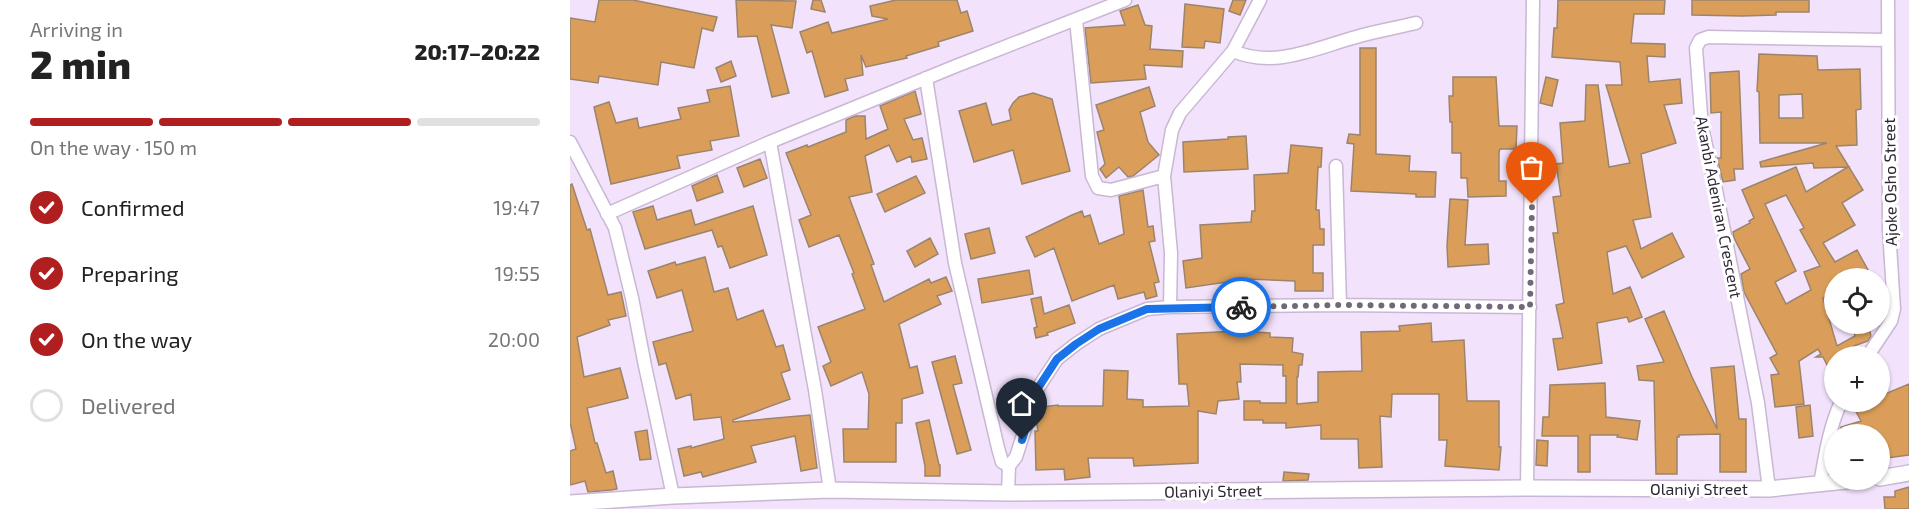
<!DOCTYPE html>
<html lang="en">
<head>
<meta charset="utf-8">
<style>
	body { margin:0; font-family:"Exo 2",sans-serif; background:#f2f2f2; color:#222; height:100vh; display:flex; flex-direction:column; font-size:22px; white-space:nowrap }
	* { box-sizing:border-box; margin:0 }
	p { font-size:20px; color:#767676 }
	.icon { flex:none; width:33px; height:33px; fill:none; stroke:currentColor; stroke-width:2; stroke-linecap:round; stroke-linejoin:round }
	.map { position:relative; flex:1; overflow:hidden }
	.sheet { display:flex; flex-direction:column; background:#fff; width:570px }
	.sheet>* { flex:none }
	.controls { position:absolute; left:1254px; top:268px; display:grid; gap:12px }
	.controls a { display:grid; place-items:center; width:66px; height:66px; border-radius:50%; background:#fff; box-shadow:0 2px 4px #0004; font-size:30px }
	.pin { position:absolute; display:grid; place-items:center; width:51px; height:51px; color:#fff; margin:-62px -26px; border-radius:50% 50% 50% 0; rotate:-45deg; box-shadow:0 0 6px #0007 }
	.pin .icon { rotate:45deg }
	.courier { position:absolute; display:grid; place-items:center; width:60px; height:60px; margin:-30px; border:4px solid #1a73e8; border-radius:50%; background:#fff; color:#222; box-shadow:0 2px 8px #0007 }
	.summary em { font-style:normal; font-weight:800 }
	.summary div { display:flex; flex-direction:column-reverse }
	.summary { display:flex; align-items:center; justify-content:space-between; height:102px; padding:0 30px }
	h1 { font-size:39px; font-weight:800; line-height:45px }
	.bar { display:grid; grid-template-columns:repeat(4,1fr); gap:9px 6px; align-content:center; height:72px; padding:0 30px }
	.bar i { height:8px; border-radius:4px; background:#e0e0e0 }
	.bar .on { background:#b01f20 }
	.bar p { grid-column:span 4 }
	ol { padding:0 30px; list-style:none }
	li { display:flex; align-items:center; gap:18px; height:66px }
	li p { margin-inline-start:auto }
	li .icon { padding:6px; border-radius:50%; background:#b01f20; color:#fff; stroke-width:4 }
	li:last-child { color:#767676 }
	li i { width:33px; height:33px; border:3px solid #e0e0e0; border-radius:50% }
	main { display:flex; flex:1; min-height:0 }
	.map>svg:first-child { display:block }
	.building { fill:#da9e5a; stroke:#9c846c; stroke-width:1.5; fill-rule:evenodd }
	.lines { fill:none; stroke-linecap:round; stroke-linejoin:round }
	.minor-casing { stroke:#c9b7d4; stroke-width:15 }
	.tertiary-casing { stroke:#c9b7d4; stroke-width:18 }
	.minor { stroke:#fff; stroke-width:12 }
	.tertiary { stroke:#fff; stroke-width:15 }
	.done { stroke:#736879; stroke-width:6; stroke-dasharray:0 10.8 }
	.route { stroke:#1a73e8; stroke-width:8 }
	.labels { text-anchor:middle; stroke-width:6; stroke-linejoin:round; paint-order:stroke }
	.street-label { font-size:16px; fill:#2e2733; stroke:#fff }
</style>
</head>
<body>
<main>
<section class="sheet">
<div class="summary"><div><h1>2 min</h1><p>Arriving in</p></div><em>20:17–20:22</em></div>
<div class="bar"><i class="on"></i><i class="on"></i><i class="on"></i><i></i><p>On the way · 150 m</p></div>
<ol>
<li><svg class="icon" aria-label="check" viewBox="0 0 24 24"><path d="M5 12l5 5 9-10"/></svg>Confirmed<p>19:47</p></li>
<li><svg class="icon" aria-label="check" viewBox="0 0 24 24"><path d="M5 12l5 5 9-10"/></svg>Preparing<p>19:55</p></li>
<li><svg class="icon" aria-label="check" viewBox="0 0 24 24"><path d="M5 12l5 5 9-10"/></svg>On the way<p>20:00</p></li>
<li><i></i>Delivered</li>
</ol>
</section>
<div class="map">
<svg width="1339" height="509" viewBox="0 0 1339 509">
	<rect width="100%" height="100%" fill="#f2e2fb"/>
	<!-- building -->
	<path class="building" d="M29,0h34l84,17 -4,14 -11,-3 -8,40 -33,-6 -3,23 -59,-9 -1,7 -28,-4v-61l25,4z
		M166,0l60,1 -4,27 -21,-3 18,68 -17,4 -15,-61 -19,1z
		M243,0h8l4,12 -14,-3z
		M326,0h61l4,13 6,-2 6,20 -35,11 1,4 -33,10 1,2 -41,9 -5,-12 2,20 -18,4 3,11 -23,7 -13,-46 -5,2 -7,-21 28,-10 4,11 56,-14 -16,-3 -2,-10z
		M663,0h13l-6,15 -11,-4z
		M988,0h107l-1,14h-30l-3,29 34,1v13l-18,-1 2,26 31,-3 2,24 -18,2 12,38 -35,11 10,63 -18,3 8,29 31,-16 12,24 -42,21 -16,-32 -19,6 6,42 17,-7 12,30 -13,5 -2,-5 -30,6 5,40 -44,7 -5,-31 10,-1 -7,-33 8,-2 -11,-70h5l-5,-36 8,-1 -5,-32 7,-1 -3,-40 25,-2 1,-36h12l11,82 21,-4 -24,-78h16l-2,-23 -68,-5 2,-29h3z
		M1122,0h117v12h-33v3l-34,1 -50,-1z
		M615,4l39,5 -4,34 -15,-2 -1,7 -22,-1z
		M568,5l7,20 7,1 -2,23 33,2 -1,16 -38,-2 2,14 -55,4 -6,-55 40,-3 -5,-14z
		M790,48h16v106l34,2 -1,15 27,1 -1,25h-19v-3l-65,-3 3,-47 -7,-1 2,-9 11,1z
		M1189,54l58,2 1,14 42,-1 1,40 -5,1 1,35 -21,1 27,44 -21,13 13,22 -32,18 12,19 22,-12 11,20 -17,9h-17v12l-11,7 14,48 18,-10 -1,-4 15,-5 2,9 -3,5 -14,5 2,5 -11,6h-11v22l-11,-22h-7l5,-3 -3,-5 -19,12 5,43 -29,3 -4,-32 8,-1 -9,-16 7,-4 -33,-62 -3,-18 9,-5 -16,-31 -1,-6 17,-9 -1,-2 5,-3 -12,-28 54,-23 10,25 42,-25 -34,1 -1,-5 -52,4 -1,-5 67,-19h-67l-1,-51 -2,-1zM1232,94l1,24h-24v-23zM1216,195l18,33 -4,2 20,36 -16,6 7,18 -25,14 -11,-22 21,-11 -31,-67z
		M161,61l5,15 -15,6 -5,-14z
		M1169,71l4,98h-9l1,11 -12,2 -6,-24h4v-46l-10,1 -1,-40z
		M883,77h43l3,49h18l-1,23h-16l-1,3v29h7v15l-38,1 -1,-19h-6v-25h-9v-31h-2l-1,-26h4z
		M976,77l12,3 -6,26 -12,-3z
		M160,86l9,50 -29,5 2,9 -35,6 3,12 -69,16 -17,-77 15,-5 7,21 21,-5 2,10 42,-9 -3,-11 32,-6 -3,-12z
		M579,87l6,19 -15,6 8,30 11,13 -26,21 -5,1 -9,-10 -13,11 -6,-9 5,-5 -8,-32 7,-2 -8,-25z
		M345,91l6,23 -17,5 9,21 9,-2 5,21 -15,3 -1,-6 -14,6 -8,-17 -24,11 7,36 -23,5 25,67 -3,1 13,37 45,-23 2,4 15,-6 6,14 -15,5 4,8 -42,20 11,44 7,-2 6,27 -21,6v24h-6v39h-52l-1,-33h25l1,-35 -7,-22 -31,14 -8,-20 8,-4 -13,-35 47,-18 -13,-35 2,-1 -15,-38 -30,12 -10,-27 12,-5 -25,-62 21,-8 1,2 38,-15v-12l9,-4h10l1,23 22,-10 -8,-23z
		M463,93l19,6 18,72 -48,13 -9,-34 -39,12 -15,-51 27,-8 6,22 19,-5 -2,-10 4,-7 6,-6z
		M676,136l2,33 -64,3 -1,-30 45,-3v-2z
		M721,145l31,3 -1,19h-3l-2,43h3l1,19h4v16h-11v28h10v18h-28v-10l-47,-2 -62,9 -3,-27 19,-3 -2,-33 51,-3 1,-11h3l-1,-36 34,-2z
		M190,159l7,19 -23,9 -7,-19z
		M147,175l6,17 -26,9 -5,-15z
		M346,176l9,17 -40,19 -8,-18z
		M2,184l15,46 3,-1 18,66 13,-3 5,24 -18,4 2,5 -33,12 7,40 36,-9 8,30 -41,10 8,35h2l9,30 7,-2 4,18 -6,1 -23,2 -3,-11 -15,4v-34l6,-2 -6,-27v-237z
		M573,190l5,37 5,-1 2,15 -6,1 10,40 -5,1 3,13 -11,3 -2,-7 -26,7 -4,-14 -42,16 -18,-53 -19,9 -9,-20 46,-22 10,-4 2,6 6,-2 9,29 25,-10 -5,-38z
		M880,199l18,1 -3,45 23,-1 1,20 -41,3 -1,-21z
		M83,206l4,14 34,-10 4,15 58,-19 14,49 -37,13 -8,-22 -4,1 -6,-17 -67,19 -12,-37z
		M419,228l6,25 -24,6 -6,-25z
		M360,238l8,16 -23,13 -8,-16z
		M135,257l9,35 14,-4 9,32 26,-10 13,37 7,-2 7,25 -9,3 9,26 -57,21v2l77,-7 7,53 -16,3 -6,-35 -44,10 5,16 -53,15 -2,-5 -17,4 -6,-27 13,-3v2l33,-9 -3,-22 -27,3 -3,-26 -15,5 -10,-36 -7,2 -6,-23 40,-11 -11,-41 -25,8 -9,-27 27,-9 1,3z
		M459,270l4,24 -51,9 -4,-24z
		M471,297l3,17 25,-9 6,18 -28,10 1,2 -12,3 -2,-10 3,-1 -6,-28z
		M1094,311l28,66 25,52 -6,-61 23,-2 5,53h7v53h-26v-38l-41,1v2h-2v37h-21l-2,-93 -15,-1 -2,-14 27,-4 -19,-43z
		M861,323l1,19 32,-2 3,61h32v46h2l-2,23 -54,-4 2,-26h-8v-46h-47l-1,23 -11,-1 2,51 -23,1 -1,-29h-37v-14l-35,3v-5h-23v-3h-19v-19h16v2h26v-27h-3v-11l-43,-1 1,18h-4l2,17 -21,2 -2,13 -18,-3v52l-64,3 -1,-8h-45l2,19 -25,3 -1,-11 -28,1 -1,-39h3l-2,-11 5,-13 17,-2v1h45l1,-36 24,1 -1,28 16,1v7l46,-1 -2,-22h-8l-2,-50 62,-3 31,2v4l23,1 -1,14 11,2 -1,11h-3l-1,12h-1v27l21,-2v-30l44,-1 -1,-39 39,-1 -1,-5z
		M385,356l7,27 -9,2 18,65 -14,4 -25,-92z
		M1035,383l1,34 34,4 -3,19 -20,-3 1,-2h-28v37h-12v-36h-36l1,-19h6l1,-32z
		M1339,384v71l-29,4v-24h-42l3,-8 20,-6 -8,-15 8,-4h19v-6z
		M1240,405l3,31 -14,2 -3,-31z
		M359,420l10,45h1v11h-15v-10l-9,-43z
		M77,430l4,29 -11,1 -5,-28z
		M967,440l11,1 -1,25 -11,-1z
		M714,472l25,2 -1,6 -25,1z
		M1339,487v22h-24l-1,-12h11v-6z"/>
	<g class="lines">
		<!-- minor casing -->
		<g class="minor-casing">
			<path id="minor" d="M506,20l16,156 6,12 13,2 53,-14
				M663,51c41,18 83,-3 123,-14 20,-6 40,-9 60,-14
				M356,78l29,185 43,185 4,14 7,4 -1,27
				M0,142l45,86 17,70 13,68 28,130
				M200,142l45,248 15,100
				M766,166l4,139
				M37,214l163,-72 186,-76 169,-66
				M600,307l1,-54 -7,-77 8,-46 8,-17 53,-62 27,-51
				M1297,357l24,-36 3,-12 -5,-80 -1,-229
				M439,466l7,-9 22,-69 19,-29 19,-15 23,-15 48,-20 23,-2 170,-2 190,2
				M1250,484c5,-28 9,-56 21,-82
				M957,488l6,-488
				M1199,489l-11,-86 -44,-223 -12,-52 -6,-80 4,-8 8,-3 180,3"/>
		</g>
		<!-- tertiary casing -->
		<g class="tertiary-casing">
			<path id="tertiary" d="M1310,478l29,-5
				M0,503l103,-7 157,-6 178,3 519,-5 242,1 87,-9"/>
		</g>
		<!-- minor -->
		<use href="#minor" class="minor"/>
		<!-- tertiary -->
		<use href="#tertiary" class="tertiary"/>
	</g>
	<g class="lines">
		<!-- done -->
		<path class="done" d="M671,307l99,-2 190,2 2,-103"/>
		<!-- route -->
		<path class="route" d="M452,440l16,-52 19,-29 19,-15 23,-15 48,-20 94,-2"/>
	</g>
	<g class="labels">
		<!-- street labels -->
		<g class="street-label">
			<text transform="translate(1320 182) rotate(-91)" y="6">Ajoke Osho Street</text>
			<text transform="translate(1149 207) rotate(79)" y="6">Akanbi Adeniran Crescent</text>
			<text x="1129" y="495">Olaniyi Street</text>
			<text transform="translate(643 491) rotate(-1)" y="6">Olaniyi Street</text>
		</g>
	</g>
</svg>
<div class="controls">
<a><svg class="icon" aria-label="locate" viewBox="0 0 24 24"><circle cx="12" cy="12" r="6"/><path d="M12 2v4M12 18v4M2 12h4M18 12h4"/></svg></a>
<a>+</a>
<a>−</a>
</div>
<div class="pin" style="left:962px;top:204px;background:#ea580c"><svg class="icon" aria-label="bag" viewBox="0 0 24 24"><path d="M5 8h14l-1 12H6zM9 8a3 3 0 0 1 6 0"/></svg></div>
<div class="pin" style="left:452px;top:440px;background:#1f2937"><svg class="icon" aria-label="home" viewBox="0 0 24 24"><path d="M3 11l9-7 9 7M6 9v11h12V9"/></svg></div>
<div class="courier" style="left:671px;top:307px"><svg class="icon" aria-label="bike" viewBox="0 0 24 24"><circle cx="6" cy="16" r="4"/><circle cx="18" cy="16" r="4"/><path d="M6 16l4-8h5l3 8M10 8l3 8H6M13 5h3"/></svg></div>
</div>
</main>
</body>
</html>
